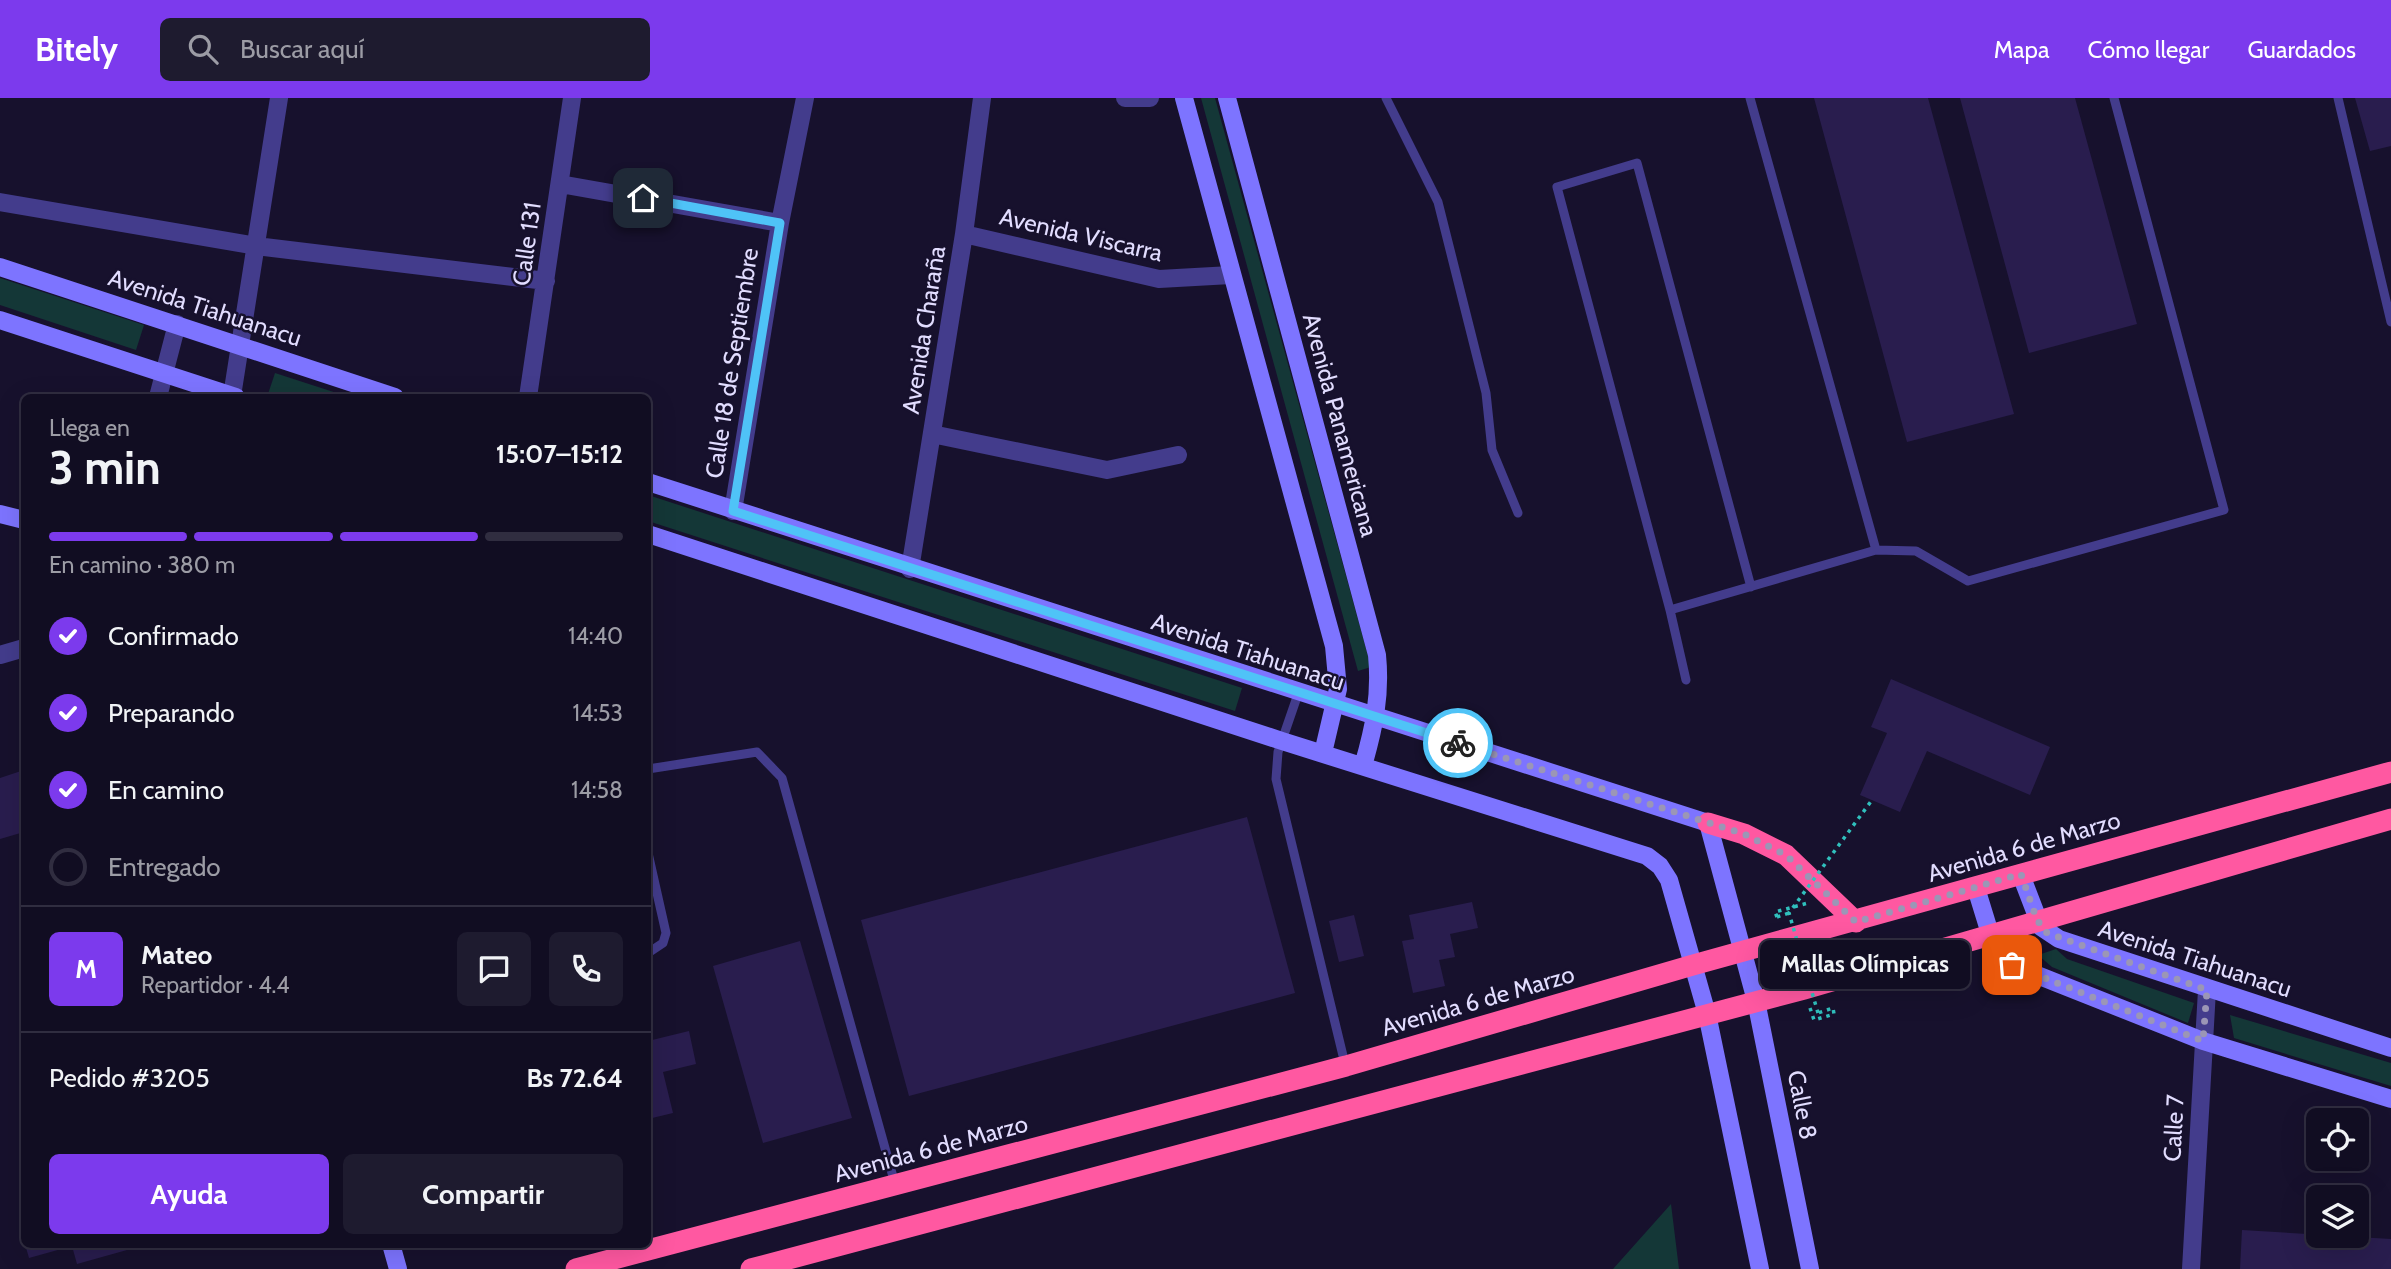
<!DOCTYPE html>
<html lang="es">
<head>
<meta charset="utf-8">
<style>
	body { margin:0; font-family:Cabin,sans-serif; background:#1e1b2f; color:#f1f3f6; height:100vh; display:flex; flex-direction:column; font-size:26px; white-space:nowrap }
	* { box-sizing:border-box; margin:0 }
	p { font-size:23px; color:#9c9ca5 }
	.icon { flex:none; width:38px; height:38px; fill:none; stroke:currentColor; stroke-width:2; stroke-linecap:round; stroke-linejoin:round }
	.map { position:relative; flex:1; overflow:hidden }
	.details { position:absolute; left:21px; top:296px; width:630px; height:854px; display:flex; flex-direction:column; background:#110d22; border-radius:10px; box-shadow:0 7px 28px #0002,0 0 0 2px #302d40 }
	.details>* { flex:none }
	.fabs { position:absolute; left:2306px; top:1010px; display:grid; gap:14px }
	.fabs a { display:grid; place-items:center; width:63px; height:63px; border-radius:10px; background:#110d22; box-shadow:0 7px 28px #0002,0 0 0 2px #302d40; font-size:35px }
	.pin { position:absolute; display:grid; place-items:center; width:60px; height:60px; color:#fff; margin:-30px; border-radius:14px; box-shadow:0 4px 10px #0006 }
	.courier { position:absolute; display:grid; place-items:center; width:70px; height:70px; margin:-35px; border:5px solid #4fc3f7; border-radius:50%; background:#fff; color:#222; box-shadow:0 2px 9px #0007 }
	.bubble { position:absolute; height:49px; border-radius:10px; background:#110d22; box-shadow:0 7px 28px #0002,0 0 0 2px #302d40; font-size:23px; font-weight:800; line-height:49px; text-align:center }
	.head em { font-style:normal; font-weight:800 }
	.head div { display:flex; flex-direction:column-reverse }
	.head { display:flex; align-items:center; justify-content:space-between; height:119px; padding:0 28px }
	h1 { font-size:46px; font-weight:800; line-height:52px }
	.bar { display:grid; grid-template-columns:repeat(4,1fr); gap:10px 7px; align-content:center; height:84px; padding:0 28px }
	.bar i { height:9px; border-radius:5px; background:#302d40 }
	.bar .on { background:#7c3aed }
	.bar p { grid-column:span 4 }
	.line { display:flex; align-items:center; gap:18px; padding:0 28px; border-top:2px solid #302d40 }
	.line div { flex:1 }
	.round { display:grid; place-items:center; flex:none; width:74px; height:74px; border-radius:10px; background:#1e1b2f }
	ol { padding:0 28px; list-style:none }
	li { display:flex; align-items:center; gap:21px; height:77px }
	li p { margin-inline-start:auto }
	li .icon { padding:7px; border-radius:50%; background:#7c3aed; color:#fff; stroke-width:4 }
	li:last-child { color:#9c9ca5 }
	li i { width:38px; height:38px; border:4px solid #302d40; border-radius:50% }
	.cta { display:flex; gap:14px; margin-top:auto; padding:14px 28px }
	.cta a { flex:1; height:80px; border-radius:10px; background:#7c3aed; color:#fff; font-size:28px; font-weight:800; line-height:80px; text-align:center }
	.cta a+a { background:#1e1b2f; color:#f1f3f6 }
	header { display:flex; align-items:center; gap:42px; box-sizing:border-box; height:98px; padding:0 35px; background:#7c3aed; color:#fff }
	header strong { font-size:33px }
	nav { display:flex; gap:38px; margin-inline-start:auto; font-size:24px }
	.search { width:490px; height:63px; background:#1e1b2f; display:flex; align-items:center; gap:18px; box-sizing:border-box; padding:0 24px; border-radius:10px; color:#9c9ca5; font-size:26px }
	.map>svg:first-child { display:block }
	.green { fill:#143737 }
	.building { fill:#291d4e }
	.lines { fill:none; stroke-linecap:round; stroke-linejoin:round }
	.path { stroke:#30c0bd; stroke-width:3.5; stroke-dasharray:3.5 5; stroke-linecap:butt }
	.lane { stroke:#433c8c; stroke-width:9 }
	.street { stroke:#433c8c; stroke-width:18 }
	.secondary { stroke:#7d74ff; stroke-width:18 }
	.highway { stroke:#ff58a1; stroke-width:21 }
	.path-bridge { stroke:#30c0bd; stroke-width:3.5; stroke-dasharray:3.5 5; stroke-linecap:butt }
	.done { stroke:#9b96b6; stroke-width:7; stroke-dasharray:0 12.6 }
	.route { stroke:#4fc3f7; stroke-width:9 }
	.labels { text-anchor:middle; stroke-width:5; stroke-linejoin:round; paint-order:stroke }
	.street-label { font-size:24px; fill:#e2ddff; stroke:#17112d }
</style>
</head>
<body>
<header>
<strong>Bitely</strong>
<div class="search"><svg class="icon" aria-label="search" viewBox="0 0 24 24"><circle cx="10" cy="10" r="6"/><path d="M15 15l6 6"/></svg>Buscar aquí</div>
<nav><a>Mapa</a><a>Cómo llegar</a><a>Guardados</a></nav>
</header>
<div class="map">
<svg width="2391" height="1171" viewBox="0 0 2391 1171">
	<rect width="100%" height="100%" fill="#17112d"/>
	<!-- green -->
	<path class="green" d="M1201,0h14l156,569 -13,4z
		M0,180l144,47 -8,25 -136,-45z
		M275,275l74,24h-82z
		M648,397l594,193 -7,23 -587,-190z
		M2056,851l11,10 127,44 -6,20 -136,-56 -14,-12z
		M2230,917l161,48v23l-157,-48z
		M1671,1106l8,65h-66z"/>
	<!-- building -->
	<path class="building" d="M1814,0h114l86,316 -107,28z
		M1960,0h115l62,226 -108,29z
		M2355,0h36v48l-21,5z
		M1891,581l159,68 -20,48 -103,-44 -27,61 -40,-17 27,-62 -16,-6z
		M24,672v62l-24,7v-61z
		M1247,719l48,176 -386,103 -48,-176z
		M1472,804l6,26 -28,6 5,23 -16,3 6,26 -32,7 -11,-52 12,-2 -5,-24z
		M1354,817l10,41 -25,6 -10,-41z
		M800,843l52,177 -89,25 -50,-177z
		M689,933l7,33 -33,8 10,41 -25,6v-78z
		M2242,1132l149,9v30h-151z
		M25,1146h100l2,6 -50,14 -5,-18 -43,12z"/>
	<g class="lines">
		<!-- path -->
		<path class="path" d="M1777,819l-2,-5 33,-9
			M1777,819l12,-4
			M1810,910l4,12 20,-6 -1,-6 -15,5"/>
		<!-- lane -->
		<path class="lane" d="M1386,0l52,104 48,191 6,57 26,63
			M1750,0l126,452
			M2338,0l53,224
			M1670,512l206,-60 40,1 52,30 256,-71 -110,-412
			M1686,582l-16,-70 -113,-423 80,-24 114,424
			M1298,596l-20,58 -2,27 69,285
			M648,671l109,-17 25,26 113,406
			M648,755l18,80 -3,10 -15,10"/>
		<!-- street -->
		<path class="street" d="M1125,0h25
			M560,86l220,39
			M0,104l256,44 290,35
			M964,136l195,45 72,-4
			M232,298l47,-298
			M158,299l19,-73
			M528,299l44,-299
			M932,336l175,36 71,-15
			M733,413l47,-288 25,-125
			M910,471l54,-335 18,-136
			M0,557l24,-7
			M2191,1171l16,-279"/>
		<!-- secondary -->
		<path class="secondary" d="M1184,0l150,548 4,43 -15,64
			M1227,0l150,557c4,40 -3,73 -14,111
			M0,169l395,130
			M0,222l236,77
			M648,384l1060,341 48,178 54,268
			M0,416l24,6
			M648,436l634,207 365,115 13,10 9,14 38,134 53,255
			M2021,777l20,52 18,12 332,109
			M1976,790l16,52 20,25 191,76 188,58
			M391,1146l7,25"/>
		<!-- highway -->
		<path class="highway" d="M1708,725l36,11 42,21 70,67
			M576,1171l770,-203 347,-101 698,-193
			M751,1171l1053,-280 587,-170"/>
		<!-- path-bridge -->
		<path class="path-bridge" d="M1818,915l-29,-100 83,-113"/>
	</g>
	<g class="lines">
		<!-- done -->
		<path class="done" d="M1458,645l286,91 42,21 70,67 165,-48 16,46 10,13 160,57 -4,51 -191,-76"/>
		<!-- route -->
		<path class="route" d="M643,100l137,25 -47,288 725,232"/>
	</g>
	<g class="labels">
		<!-- street labels -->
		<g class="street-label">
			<text transform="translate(1081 137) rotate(13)" y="8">Avenida Viscarra</text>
			<text transform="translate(527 146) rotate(-82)" y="8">Calle 131</text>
			<text transform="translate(205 210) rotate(18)" y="8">Avenida Tiahuanacu</text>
			<text transform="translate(924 232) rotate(-81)" y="8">Avenida Charaña</text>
			<text transform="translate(732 265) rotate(-81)" y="8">Calle 18 de Septiembre</text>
			<text transform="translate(1340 327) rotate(75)" y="8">Avenida Panamericana</text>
			<text transform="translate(1248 554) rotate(18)" y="8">Avenida Tiahuanacu</text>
			<text transform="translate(2024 749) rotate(-16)" y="8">Avenida 6 de Marzo</text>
			<text transform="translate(2195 861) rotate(18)" y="8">Avenida Tiahuanacu</text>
			<text transform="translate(1478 903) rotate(-16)" y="8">Avenida 6 de Marzo</text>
			<text transform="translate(1802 1007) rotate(79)" y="8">Calle 8</text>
			<text transform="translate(2174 1030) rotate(-87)" y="8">Calle 7</text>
			<text transform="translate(931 1051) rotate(-15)" y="8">Avenida 6 de Marzo</text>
		</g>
	</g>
</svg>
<div class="fabs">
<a><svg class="icon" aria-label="locate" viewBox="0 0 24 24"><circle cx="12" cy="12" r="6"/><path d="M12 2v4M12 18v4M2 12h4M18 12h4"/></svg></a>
<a><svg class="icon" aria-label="layers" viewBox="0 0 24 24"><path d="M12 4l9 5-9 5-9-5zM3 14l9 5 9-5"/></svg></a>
</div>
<div class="pin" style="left:2012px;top:867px;background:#ea580c"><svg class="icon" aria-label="bag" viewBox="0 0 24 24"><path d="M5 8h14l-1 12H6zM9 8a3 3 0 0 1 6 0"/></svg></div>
<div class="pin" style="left:643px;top:100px;background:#1f2937"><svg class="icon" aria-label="home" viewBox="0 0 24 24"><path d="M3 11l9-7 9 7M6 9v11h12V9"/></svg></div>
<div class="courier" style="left:1458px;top:645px"><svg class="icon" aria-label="bike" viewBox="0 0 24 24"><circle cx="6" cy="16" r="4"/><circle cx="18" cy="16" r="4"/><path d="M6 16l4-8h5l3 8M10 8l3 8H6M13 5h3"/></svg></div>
<div class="bubble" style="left:1760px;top:842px;width:210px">Mallas Olímpicas</div>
<section class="details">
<div class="head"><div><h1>3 min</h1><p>Llega en</p></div><em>15:07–15:12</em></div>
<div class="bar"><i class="on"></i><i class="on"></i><i class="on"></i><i></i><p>En camino · 380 m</p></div>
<ol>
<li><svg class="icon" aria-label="check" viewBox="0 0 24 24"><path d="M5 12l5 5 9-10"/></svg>Confirmado<p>14:40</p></li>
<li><svg class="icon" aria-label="check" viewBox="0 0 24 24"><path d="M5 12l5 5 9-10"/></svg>Preparando<p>14:53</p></li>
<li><svg class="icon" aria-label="check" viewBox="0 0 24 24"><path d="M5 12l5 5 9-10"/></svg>En camino<p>14:58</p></li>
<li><i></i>Entregado</li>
</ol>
<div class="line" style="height:126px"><b class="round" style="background:#7c3aed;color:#fff">M</b><div><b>Mateo</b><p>Repartidor · 4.4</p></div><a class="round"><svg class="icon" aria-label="chat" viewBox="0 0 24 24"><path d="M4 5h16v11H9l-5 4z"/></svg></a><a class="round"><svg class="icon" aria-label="phone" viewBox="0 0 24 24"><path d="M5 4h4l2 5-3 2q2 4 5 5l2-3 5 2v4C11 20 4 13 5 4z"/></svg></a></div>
<div class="line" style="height:91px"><div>Pedido #3205</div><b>Bs 72.64</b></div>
<div class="cta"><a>Ayuda</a><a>Compartir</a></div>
</section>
</div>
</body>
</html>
